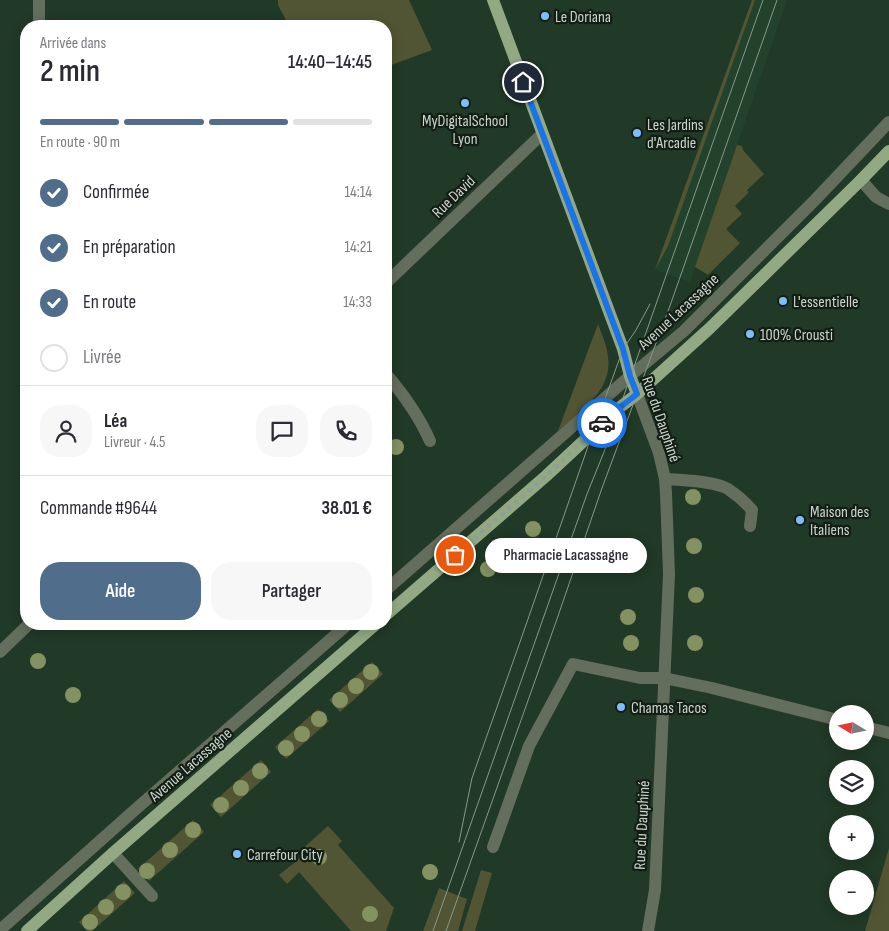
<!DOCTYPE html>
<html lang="fr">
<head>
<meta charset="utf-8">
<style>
	body { margin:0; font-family:"Sofia Sans Condensed",sans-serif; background:#f7f7f7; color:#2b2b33; height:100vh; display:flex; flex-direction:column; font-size:19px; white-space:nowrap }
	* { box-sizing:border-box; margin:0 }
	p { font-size:16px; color:#7c7c81 }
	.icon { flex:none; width:28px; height:28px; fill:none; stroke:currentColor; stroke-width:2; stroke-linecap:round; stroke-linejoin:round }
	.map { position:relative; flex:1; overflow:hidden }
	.drawer { position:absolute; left:20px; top:20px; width:372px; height:610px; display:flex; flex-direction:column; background:#fff; border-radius:20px; box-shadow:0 2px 12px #0003 }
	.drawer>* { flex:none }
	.needle { width:32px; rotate:280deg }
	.fabs { position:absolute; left:829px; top:705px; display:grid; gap:10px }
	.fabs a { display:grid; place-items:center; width:45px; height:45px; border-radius:50%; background:#fff; box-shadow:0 2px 12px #0003; font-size:25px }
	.pin { position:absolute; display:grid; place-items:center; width:42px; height:42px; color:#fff; margin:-21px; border:2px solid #fff; border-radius:50%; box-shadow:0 1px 5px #0007 }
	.courier { position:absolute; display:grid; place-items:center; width:50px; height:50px; margin:-25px; border:4px solid #1a73e8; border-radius:50%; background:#fff; color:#222; box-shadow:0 1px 6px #0007 }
	.bubble { position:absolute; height:35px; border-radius:18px; background:#fff; box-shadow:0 2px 12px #0003; font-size:16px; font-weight:600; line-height:35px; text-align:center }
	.headline em { font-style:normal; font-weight:600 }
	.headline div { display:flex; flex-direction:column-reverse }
	.headline { display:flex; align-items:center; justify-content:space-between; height:85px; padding:0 20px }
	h1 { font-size:32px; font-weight:600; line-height:38px }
	.bar { display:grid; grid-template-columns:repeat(4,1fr); gap:8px 5px; align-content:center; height:60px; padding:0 20px }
	.bar i { height:6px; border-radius:4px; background:#e1e1e2 }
	.bar .selected { background:#506d8c }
	.bar p { grid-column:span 4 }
	.line { display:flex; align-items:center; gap:12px; padding:0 20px; border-top:1px solid #e1e1e2 }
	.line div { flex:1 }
	.round { display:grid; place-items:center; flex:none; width:52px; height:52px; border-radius:20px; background:#f7f7f7 }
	ol { padding:0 20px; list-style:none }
	li { display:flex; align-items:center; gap:15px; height:55px }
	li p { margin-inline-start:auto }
	li .icon { padding:5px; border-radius:50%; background:#506d8c; color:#fff; stroke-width:4 }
	li:last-child { color:#7c7c81 }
	li i { width:28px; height:28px; border:2px solid #e1e1e2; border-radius:50% }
	.primary-button { display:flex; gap:10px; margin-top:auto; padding:10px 20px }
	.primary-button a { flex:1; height:58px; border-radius:20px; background:#506d8c; color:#fff; font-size:20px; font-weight:600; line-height:58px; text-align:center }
	.primary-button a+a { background:#f7f7f7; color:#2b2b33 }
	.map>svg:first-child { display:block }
	.built { fill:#23422c }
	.green { fill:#525533 }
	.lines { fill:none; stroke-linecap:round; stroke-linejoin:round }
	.minor { stroke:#646e5c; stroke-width:12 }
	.major { stroke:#93a984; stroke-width:12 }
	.tram { stroke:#87998b; stroke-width:1 }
	.tree { fill:#839260 }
	.done { stroke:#8ea092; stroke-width:5; stroke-dasharray:0 9 }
	.route { stroke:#1a73e8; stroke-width:6 }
	.poi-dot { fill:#7ebdf9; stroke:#131d15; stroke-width:2 }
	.labels { text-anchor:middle; stroke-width:4.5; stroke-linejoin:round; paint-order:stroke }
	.poi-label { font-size:16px; fill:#c9d7cb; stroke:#131d15; text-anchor:start }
	.street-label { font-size:16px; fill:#c9d7cb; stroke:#131d15 }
</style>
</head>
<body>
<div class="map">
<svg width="889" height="931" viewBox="0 0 889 931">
	<rect width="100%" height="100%" fill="#213927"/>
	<!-- built -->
	<path class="built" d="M752,0h35l-97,282 -35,-12z"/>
	<!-- green -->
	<path class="green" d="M278,0h131l23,50 -46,17v-41h-97l-11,-21z
		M752,0h3l-87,246 -13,24z
		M737,145l5,1 1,4 21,24 -17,16 2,2 -14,14 7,8 -16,15 14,14 -32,32 -13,-8z
		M598,324c4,11 9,21 10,33 5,33 -28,55 -50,74z
		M372,662l11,12 -43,38 -11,-12z
		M318,709l11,12 -43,38 -11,-12z
		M261,760l10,12 -50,45 -11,-12z
		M193,820l11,12 -55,49 -11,-12z
		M328,826l14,15 -4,4 56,63 -8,23h-35l-52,-59 -12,12 -8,-9 21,-17 5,5 3,-3 -8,-9z
		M889,848v83h-24z
		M481,870l11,3 -17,58h-13z
		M124,881l11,12 -43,38h-5l-8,-9z
		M439,888l28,11 -9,32h-35z"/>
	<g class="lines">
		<!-- minor -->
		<path class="minor" d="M39,0v26
			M861,180l15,17 13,7
			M386,283l156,-149
			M386,374c18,21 33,42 44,67
			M637,394l22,59 6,26 1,14 3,81 -14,316 -7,41
			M665,479c17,1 49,2 63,10 9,6 17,13 24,21l-2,16
			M386,590l244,-214 54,-45 131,-131 74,-78
			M0,652l29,-28
			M865,727l24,6
			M493,847l36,-101 44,-82 67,14h24l48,10 126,32
			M113,853l39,43
			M0,930l137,-122 211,-184"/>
		<!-- major -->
		<path class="major" d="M493,0l130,349 7,27 7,18
			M386,615l160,-139 73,-68 18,-14 73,-66 151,-148 28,-29
			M27,931l86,-78 263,-229"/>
		<!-- tram -->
		<path class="tram" d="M459,842l13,-64 48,-136 73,-210 30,-83 13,-19 14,-26
			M433,931l154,-437 17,-42 159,-452
			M446,931l111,-312 45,-131 69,-185 106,-303"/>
	</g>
	<!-- trees -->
	<g class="tree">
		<circle cx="396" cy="447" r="8"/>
		<circle cx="693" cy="497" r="8"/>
		<circle cx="533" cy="529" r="8"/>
		<circle cx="694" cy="546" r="8"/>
		<circle cx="511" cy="549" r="8"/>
		<circle cx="488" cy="569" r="8"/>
		<circle cx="696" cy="595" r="8"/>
		<circle cx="628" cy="617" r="8"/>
		<circle cx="631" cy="643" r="8"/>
		<circle cx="695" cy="643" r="8"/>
		<circle cx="38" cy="661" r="8"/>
		<circle cx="371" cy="672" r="8"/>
		<circle cx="356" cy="686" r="8"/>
		<circle cx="73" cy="695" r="8"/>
		<circle cx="340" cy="700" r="8"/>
		<circle cx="319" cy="719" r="8"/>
		<circle cx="302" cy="734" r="8"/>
		<circle cx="286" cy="748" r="8"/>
		<circle cx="260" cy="771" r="8"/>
		<circle cx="241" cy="788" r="8"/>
		<circle cx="221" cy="805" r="8"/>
		<circle cx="193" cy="830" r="8"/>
		<circle cx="170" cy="850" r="8"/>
		<circle cx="319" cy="857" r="8"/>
		<circle cx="147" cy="871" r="8"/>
		<circle cx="430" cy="872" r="8"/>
		<circle cx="123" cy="892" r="8"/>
		<circle cx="106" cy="907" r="8"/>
		<circle cx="370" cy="914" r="8"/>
		<circle cx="90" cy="922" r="8"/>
	</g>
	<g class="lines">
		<!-- done -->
		<path class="done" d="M455,555l91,-79 56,-53"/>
		<!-- route -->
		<path class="route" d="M523,82l100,267 7,27 7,18 -18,14 -17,15"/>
	</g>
	<!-- markers -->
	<g class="poi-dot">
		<circle cx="545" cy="16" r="5"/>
		<circle cx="465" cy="103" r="5"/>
		<circle cx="637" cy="133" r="5"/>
		<circle cx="783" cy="301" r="5"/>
		<circle cx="750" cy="334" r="5"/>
		<circle cx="800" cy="520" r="5"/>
		<circle cx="621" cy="707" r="5"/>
		<circle cx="237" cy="854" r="5"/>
	</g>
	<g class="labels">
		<!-- poi labels -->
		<g class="poi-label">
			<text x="555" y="22">Le Doriana</text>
			<text x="465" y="126" text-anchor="middle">MyDigitalSchool<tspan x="465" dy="18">Lyon</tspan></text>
			<text x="647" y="130">Les Jardins<tspan x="647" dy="18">d'Arcadie</tspan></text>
			<text x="793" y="307">L'essentielle</text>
			<text x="760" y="340">100% Crousti</text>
			<text x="810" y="517">Maison des<tspan x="810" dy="18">Italiens</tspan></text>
			<text x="631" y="713">Chamas Tacos</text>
			<text x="247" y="860">Carrefour City</text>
		</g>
		<!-- street labels -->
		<g class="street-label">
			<text transform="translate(453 196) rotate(-44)" y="6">Rue David</text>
			<text transform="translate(678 311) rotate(-43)" y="6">Avenue Lacassagne</text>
			<text transform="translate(662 419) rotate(71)" y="6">Rue du Dauphiné</text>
			<text transform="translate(190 764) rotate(-41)" y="6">Avenue Lacassagne</text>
			<text transform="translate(641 825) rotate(-87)" y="6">Rue du Dauphiné</text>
		</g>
	</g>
</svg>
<div class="fabs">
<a><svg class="needle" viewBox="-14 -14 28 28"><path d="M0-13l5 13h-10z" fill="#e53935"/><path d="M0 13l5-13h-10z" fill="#7c7c81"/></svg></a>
<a><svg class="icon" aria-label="layers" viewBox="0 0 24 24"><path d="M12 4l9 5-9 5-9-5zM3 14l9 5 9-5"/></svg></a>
<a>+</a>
<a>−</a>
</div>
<div class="pin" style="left:455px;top:555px;background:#ea580c"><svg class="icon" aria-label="bag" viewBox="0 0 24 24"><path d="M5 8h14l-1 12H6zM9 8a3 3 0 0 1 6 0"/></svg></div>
<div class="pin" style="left:523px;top:82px;background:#1f2937"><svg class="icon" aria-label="home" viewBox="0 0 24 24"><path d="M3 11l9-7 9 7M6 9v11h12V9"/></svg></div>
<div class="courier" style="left:602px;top:423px"><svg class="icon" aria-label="car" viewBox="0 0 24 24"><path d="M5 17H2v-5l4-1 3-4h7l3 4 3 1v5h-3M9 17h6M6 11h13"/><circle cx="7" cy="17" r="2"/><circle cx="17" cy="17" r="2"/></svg></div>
<div class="bubble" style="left:485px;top:538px;width:162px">Pharmacie Lacassagne</div>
<section class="drawer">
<div class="headline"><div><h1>2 min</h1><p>Arrivée dans</p></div><em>14:40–14:45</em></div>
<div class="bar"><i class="selected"></i><i class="selected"></i><i class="selected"></i><i></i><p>En route · 90 m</p></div>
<ol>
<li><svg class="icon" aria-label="check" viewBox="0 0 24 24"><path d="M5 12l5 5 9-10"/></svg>Confirmée<p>14:14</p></li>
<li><svg class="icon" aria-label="check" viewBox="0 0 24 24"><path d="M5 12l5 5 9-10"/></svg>En préparation<p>14:21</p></li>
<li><svg class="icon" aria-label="check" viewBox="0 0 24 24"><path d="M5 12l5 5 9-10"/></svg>En route<p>14:33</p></li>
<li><i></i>Livrée</li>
</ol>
<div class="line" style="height:90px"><a class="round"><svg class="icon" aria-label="person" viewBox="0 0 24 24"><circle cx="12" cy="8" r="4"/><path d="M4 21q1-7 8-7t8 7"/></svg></a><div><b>Léa</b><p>Livreur · 4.5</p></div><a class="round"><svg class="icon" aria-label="chat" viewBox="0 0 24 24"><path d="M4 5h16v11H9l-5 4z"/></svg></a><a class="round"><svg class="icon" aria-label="phone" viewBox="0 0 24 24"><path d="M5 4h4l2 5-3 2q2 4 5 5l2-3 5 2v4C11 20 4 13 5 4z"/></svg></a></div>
<div class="line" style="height:65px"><div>Commande #9644</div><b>38.01 €</b></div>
<div class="primary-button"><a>Aide</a><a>Partager</a></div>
</section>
</div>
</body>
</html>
